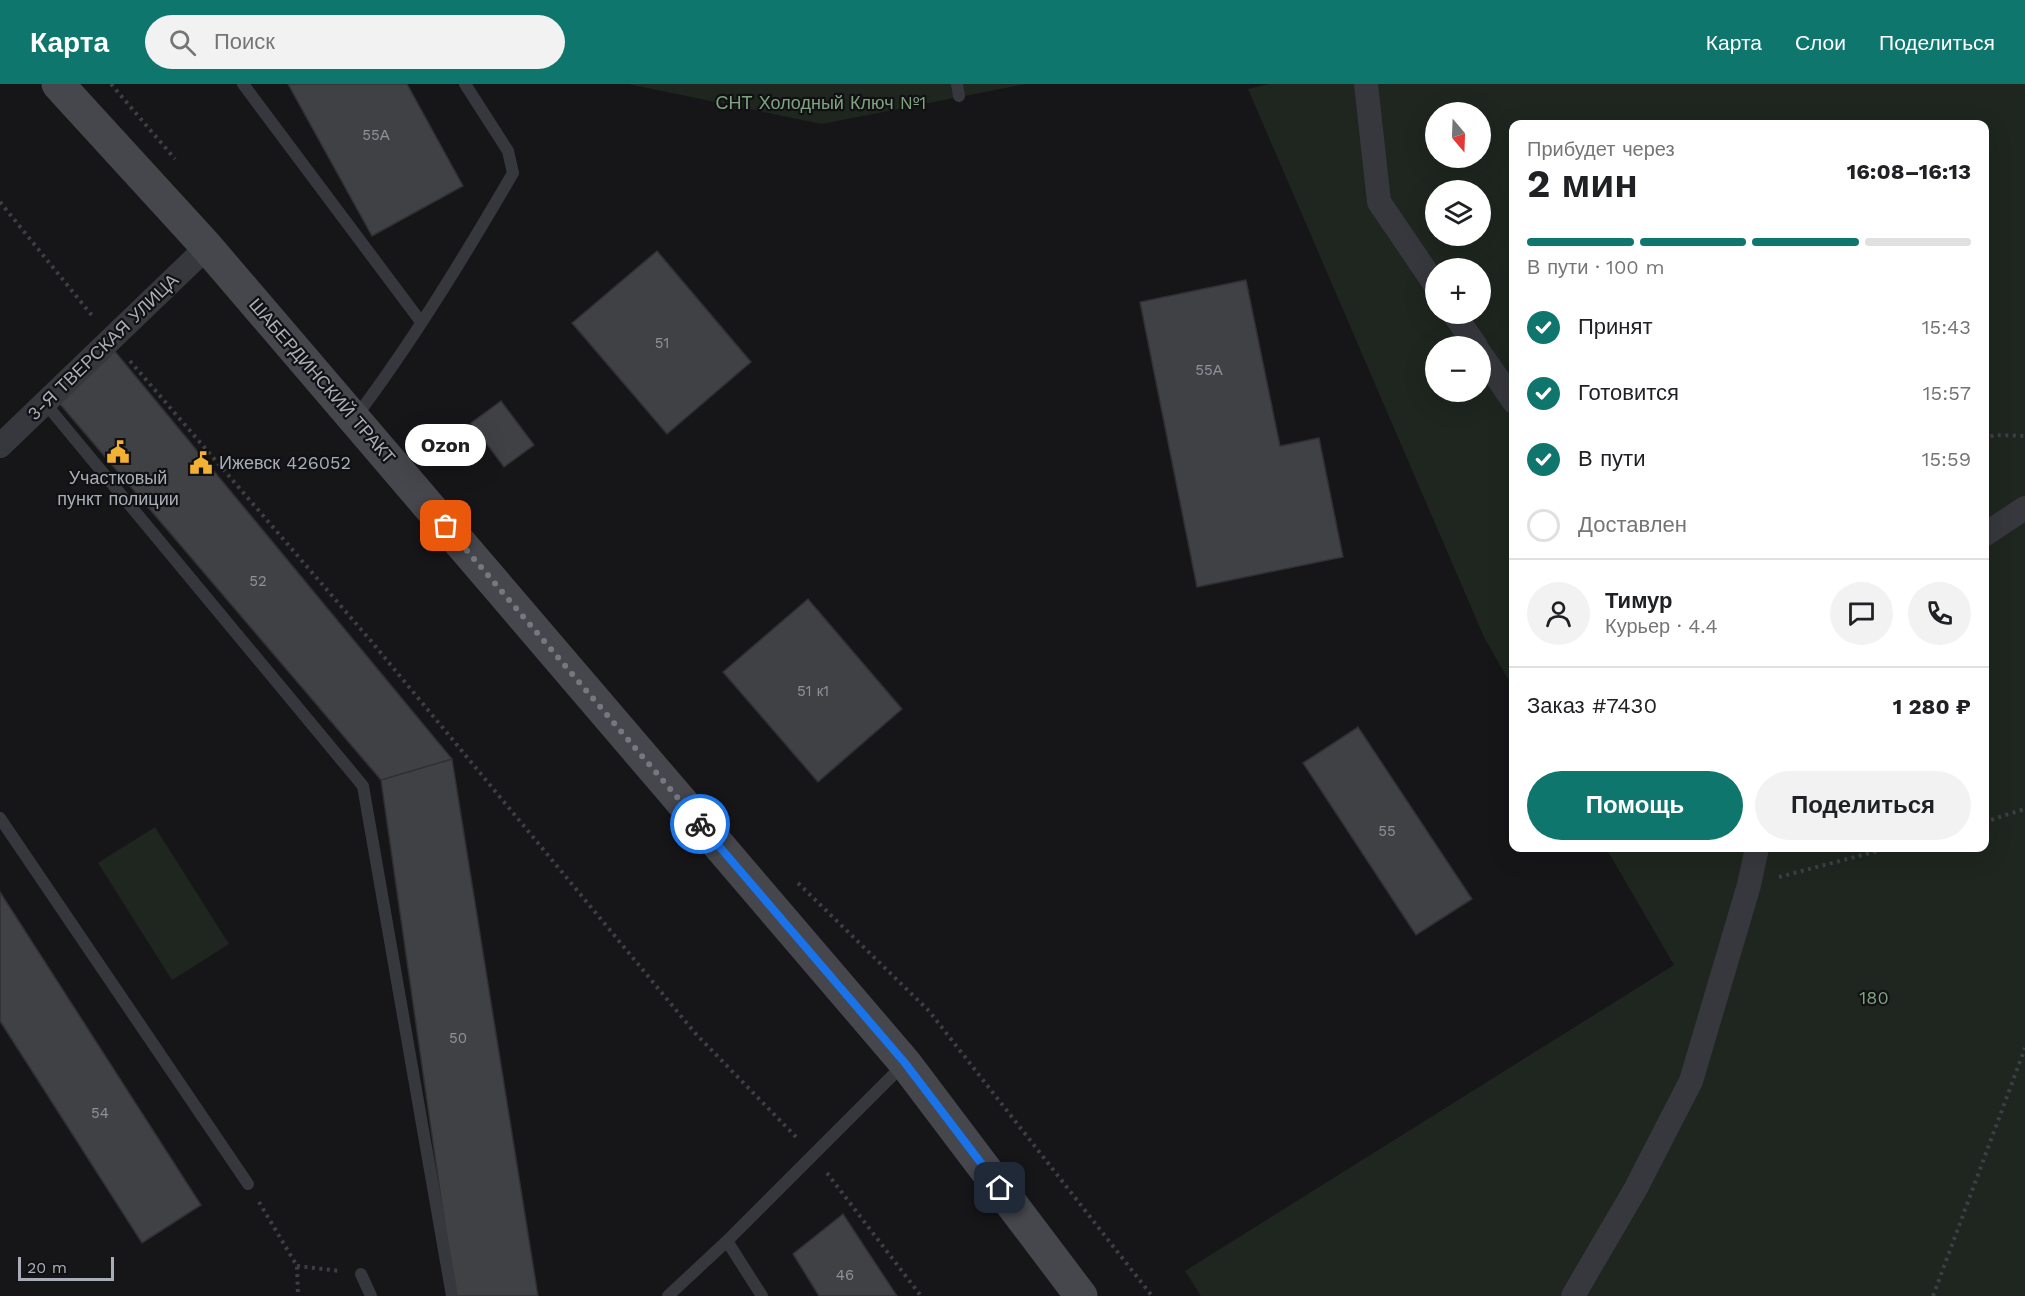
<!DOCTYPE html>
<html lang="ru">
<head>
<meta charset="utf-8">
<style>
	body { margin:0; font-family:"Work Sans",sans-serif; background:#f2f2f2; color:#202124; height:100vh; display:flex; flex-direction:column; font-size:22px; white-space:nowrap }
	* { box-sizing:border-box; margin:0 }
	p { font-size:20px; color:#757577 }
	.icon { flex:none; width:33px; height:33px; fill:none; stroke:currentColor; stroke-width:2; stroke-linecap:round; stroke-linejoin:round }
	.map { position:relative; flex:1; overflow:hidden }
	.panel { position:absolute; left:1509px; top:36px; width:480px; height:732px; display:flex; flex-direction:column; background:#fff; border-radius:12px; box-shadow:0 6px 24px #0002 }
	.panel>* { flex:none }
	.needle { width:39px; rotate:161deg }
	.fabs { position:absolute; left:1425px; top:18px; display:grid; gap:12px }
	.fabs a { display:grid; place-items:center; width:66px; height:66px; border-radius:50%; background:#fff; box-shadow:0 6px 24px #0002; font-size:30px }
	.scale { position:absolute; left:18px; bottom:15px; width:96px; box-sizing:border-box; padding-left:6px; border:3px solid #a8adb8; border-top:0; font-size:16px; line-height:21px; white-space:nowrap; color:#a8adb8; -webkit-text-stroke:4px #111113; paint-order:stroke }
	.pin { position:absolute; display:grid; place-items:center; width:51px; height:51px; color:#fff; margin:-26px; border-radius:12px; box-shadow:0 3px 9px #0006 }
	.courier { position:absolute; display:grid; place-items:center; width:60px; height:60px; margin:-30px; border:4px solid #1a73e8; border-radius:50%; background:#fff; color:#222; box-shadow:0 2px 8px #0007 }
	.bubble { position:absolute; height:42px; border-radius:21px; background:#fff; box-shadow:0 6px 24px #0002; font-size:20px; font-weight:700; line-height:42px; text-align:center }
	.headline em { font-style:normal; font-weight:700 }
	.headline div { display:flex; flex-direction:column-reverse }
	.headline { display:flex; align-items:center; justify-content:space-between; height:102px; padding:0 18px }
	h1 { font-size:39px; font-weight:700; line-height:45px }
	.bar { display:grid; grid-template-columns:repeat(4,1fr); gap:9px 6px; align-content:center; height:72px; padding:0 18px }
	.bar i { height:8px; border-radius:4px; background:#e0e0e0 }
	.bar .current { background:#0f766e }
	.bar p { grid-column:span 4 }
	.line { display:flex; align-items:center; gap:15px; padding:0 18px; border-top:2px solid #e0e0e0 }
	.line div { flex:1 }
	.round { display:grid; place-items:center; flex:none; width:63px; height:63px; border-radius:32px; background:#f2f2f2 }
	ol { padding:0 18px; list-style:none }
	li { display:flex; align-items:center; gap:18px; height:66px }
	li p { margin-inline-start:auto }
	li .icon { padding:6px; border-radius:50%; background:#0f766e; color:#fff; stroke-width:4 }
	li:last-child { color:#757577 }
	li i { width:33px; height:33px; border:3px solid #e0e0e0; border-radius:50% }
	.primary-button { display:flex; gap:12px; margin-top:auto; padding:12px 18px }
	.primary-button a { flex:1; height:69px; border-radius:36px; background:#0f766e; color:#fff; font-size:24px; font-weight:700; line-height:69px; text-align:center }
	.primary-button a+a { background:#f2f2f2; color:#202124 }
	header { display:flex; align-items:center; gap:36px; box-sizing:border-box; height:84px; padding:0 30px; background:#0f766e; color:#fff }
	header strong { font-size:28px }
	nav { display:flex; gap:33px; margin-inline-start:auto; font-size:21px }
	.search { width:420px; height:54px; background:#f2f2f2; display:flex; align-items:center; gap:15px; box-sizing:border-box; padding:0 21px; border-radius:33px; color:#757577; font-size:22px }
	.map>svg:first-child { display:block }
	.green { fill:#1e261f; fill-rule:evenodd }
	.building { fill:#404145; stroke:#303034; stroke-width:1.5 }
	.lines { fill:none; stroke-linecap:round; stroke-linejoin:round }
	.path { stroke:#3d3f44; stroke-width:4; stroke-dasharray:3 4.5; stroke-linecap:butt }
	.service { stroke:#37383d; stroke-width:12 }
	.minor { stroke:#37383d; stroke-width:24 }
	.secondary { stroke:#45474d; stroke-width:33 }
	.done { stroke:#757880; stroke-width:6; stroke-dasharray:0 10.8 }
	.route { stroke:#1a73e8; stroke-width:8 }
	.labels { text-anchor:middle; stroke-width:4.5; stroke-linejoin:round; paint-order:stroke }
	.number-label { font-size:15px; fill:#8e929b }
	.park-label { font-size:18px; fill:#7fa381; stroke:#111113 }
	.street-label { font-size:18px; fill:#a8adb8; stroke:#111113 }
	.poi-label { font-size:18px; fill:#a8adb8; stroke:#111113; text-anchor:start }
</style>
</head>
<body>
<header>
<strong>Карта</strong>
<div class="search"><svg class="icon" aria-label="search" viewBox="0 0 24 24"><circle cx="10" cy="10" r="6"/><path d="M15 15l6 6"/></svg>Поиск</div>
<nav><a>Карта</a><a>Слои</a><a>Поделиться</a></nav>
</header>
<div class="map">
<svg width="2025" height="1212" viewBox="0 0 2025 1212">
	<rect width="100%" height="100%" fill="#161618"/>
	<!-- green -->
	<path class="green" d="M628,0h398l-204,40z
		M1269,0h756v1212h-824l-16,-25 489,-306 -68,-117h378v-724h-470l-1,564 -29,-51 -236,-548zM1436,28h44v46h-44zM1436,106h44v46h-44zM1436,184h44v46h-44zM1436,262h44v46h-44z
		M155,743l74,117 -57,36 -74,-117z"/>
	<!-- building -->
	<path class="building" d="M288,0h119l56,102 -91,50z
		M657,167l94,111 -84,72 -95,-111z
		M1246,196l34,166 39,-8 24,119 -146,30 -57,-285z
		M113,265l339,410 -71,21 -322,-377z
		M501,317l33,44 -30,22 -33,-44z
		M808,515l94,110 -84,73 -95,-110z
		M1358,643l114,172 -56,36 -113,-172z
		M452,675l86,537h-83l-74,-516z
		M0,808l201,313 -59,38 -142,-222z
		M843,1130l54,82h-78l-26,-42z"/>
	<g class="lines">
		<!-- path -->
		<path class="path" d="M111,0l64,75
			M0,118l94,116
			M130,277l241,280 324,392 104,107
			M1984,356l10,-5 31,1
			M1984,738l41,-13
			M1779,793l110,-29
			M798,799l131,128 223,285
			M827,1089l94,123
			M259,1118l38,64 1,30
			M297,1182l43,5
			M1933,1212l92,-248"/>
		<!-- service -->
		<path class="service" d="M243,0l178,238
			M957,0l2,12
			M45,319l318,383 89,510
			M355,334c58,-77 109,-161 158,-245l-5,-22 -43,-67
			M0,734l248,366
			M727,1157l35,55
			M361,1190l10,22
			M668,1212l59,-55 177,-177"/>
		<!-- minor -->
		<path class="minor" d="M1366,0l13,118 57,84
			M1454,230l22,32
			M1480,269l34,49
			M0,362l207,-199
			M1984,451l41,-27
			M1573,1212l63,-108 55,-107 58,-196 8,-37"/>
		<!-- secondary -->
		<path class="secondary" d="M58,0l149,163 698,816 176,233"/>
	</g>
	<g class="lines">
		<!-- done -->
		<path class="done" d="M446,442l254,298"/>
		<!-- route -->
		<path class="route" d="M700,740l205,239 95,125"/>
	</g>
	<!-- icons -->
	<defs>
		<g id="civic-bare" transform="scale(1.8)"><path d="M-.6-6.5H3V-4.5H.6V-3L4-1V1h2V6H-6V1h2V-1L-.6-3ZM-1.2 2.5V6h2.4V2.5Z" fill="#f2b134" stroke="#111113" stroke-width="2.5" paint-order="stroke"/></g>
	</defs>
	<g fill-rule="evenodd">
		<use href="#civic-bare" x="118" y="368"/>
		<use href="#civic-bare" x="201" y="379"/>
	</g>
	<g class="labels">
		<!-- number labels -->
		<g class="number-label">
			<text x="376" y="56">55А</text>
			<text x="662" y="264">51</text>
			<text x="1209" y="291">55А</text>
			<text x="258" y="502">52</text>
			<text x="813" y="612">51 к1</text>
			<text x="1387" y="752">55</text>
			<text x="458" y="959">50</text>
			<text x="100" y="1034">54</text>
			<text x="845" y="1196">46</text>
		</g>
		<!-- park labels -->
		<g class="park-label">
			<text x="821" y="25">СНТ Холодный Ключ №1</text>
			<text x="1874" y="920">180</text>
		</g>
		<!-- street labels -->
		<g class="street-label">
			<text transform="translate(103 263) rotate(-44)" y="6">3-Я ТВЕРСКАЯ УЛИЦА</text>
			<text transform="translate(322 297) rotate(49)" y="6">ШАБЕРДИНСКИЙ ТРАКТ</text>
		</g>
		<!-- poi labels -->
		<g class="poi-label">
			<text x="219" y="385">Ижевск 426052</text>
			<text x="118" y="400" text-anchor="middle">Участковый<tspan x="118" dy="21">пункт полиции</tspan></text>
		</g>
	</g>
</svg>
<div class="fabs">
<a><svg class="needle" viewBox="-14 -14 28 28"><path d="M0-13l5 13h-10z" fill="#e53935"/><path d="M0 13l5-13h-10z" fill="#757577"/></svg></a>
<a><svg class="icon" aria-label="layers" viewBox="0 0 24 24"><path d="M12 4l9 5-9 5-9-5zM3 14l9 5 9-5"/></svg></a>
<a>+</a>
<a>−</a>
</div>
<div class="scale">20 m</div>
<div class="pin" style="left:446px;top:442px;background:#ea580c"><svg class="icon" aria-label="bag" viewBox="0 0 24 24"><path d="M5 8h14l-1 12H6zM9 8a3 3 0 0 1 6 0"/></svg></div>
<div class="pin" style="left:1000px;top:1104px;background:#1f2937"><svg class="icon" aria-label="home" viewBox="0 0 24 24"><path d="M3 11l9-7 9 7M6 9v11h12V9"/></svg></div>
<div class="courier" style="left:700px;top:740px"><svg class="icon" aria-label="bike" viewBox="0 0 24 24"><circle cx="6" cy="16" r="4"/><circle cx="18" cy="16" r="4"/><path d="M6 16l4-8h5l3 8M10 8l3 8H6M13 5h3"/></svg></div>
<div class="bubble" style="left:405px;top:340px;width:81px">Ozon</div>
<section class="panel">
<div class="headline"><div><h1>2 мин</h1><p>Прибудет через</p></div><em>16:08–16:13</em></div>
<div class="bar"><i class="current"></i><i class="current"></i><i class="current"></i><i></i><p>В пути · 100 m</p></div>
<ol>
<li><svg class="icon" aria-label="check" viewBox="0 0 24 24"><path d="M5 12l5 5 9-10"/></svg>Принят<p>15:43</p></li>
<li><svg class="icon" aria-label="check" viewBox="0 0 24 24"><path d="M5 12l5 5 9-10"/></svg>Готовится<p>15:57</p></li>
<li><svg class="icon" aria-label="check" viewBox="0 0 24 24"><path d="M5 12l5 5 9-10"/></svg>В пути<p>15:59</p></li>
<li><i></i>Доставлен</li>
</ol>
<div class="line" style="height:108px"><a class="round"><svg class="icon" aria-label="person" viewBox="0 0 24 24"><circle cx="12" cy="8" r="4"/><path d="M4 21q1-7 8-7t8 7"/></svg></a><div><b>Тимур</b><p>Курьер · 4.4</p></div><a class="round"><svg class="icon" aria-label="chat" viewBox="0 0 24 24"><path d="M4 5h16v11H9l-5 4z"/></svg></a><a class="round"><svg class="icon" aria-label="phone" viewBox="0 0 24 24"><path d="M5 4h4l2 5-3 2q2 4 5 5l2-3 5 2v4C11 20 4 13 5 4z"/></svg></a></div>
<div class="line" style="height:78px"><div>Заказ #7430</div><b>1 280 ₽</b></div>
<div class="primary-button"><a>Помощь</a><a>Поделиться</a></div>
</section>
</div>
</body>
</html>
